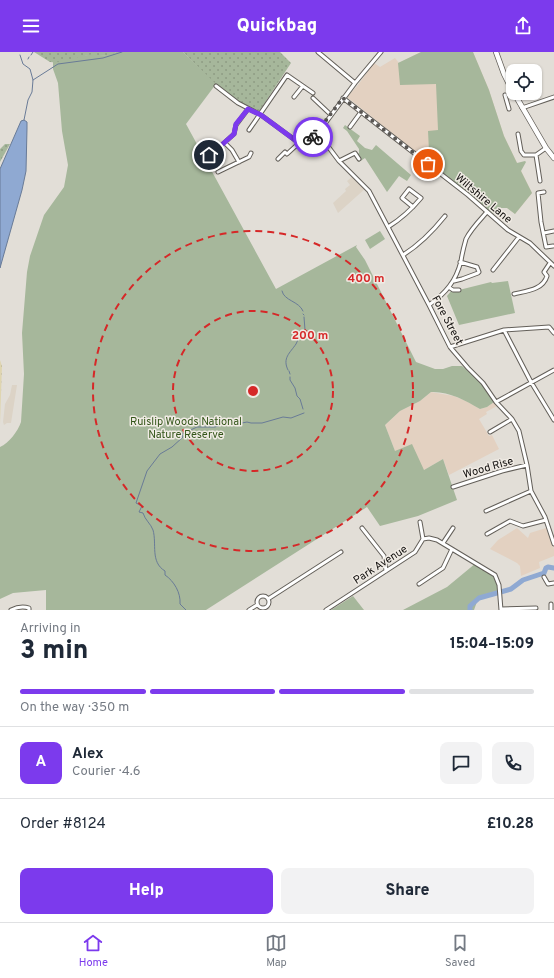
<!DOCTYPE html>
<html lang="en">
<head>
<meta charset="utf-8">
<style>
	body { margin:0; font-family:Overpass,sans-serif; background:#f2f2f3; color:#1f2937; height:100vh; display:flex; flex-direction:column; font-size:15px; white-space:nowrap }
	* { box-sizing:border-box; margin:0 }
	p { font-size:13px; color:#747a83 }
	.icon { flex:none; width:22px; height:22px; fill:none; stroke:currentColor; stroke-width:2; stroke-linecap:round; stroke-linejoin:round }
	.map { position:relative; height:558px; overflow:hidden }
	.sheet { display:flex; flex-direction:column; background:#fff; flex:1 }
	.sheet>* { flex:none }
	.tools { position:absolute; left:506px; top:12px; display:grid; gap:8px }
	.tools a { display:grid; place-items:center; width:36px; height:36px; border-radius:8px; background:#fff; box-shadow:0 1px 3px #0004; font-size:20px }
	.pin { position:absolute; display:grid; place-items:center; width:34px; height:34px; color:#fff; margin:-17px; border:2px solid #fff; border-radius:50%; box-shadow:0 1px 4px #0007 }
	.courier { position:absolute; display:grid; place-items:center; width:40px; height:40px; margin:-20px; border:3px solid #7c3aed; border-radius:50%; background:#fff; color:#222; box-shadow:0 1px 5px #0007 }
	.summary em { font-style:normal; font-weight:800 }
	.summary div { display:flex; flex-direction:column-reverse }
	.summary { display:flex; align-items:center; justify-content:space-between; height:68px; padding:0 20px }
	h1 { font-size:26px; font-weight:800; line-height:30px }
	.bar { display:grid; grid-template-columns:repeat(4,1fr); gap:6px 4px; align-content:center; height:48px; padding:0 20px }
	.bar i { height:5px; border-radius:3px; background:#e0e1e3 }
	.bar .current { background:#7c3aed }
	.bar p { grid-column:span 4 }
	.line { display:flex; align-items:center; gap:10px; padding:0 20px; border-top:1px solid #e0e1e3 }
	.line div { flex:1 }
	.round { display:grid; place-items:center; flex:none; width:42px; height:42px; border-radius:8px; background:#f2f2f3 }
	.button { display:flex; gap:8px; margin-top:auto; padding:8px 20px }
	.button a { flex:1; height:46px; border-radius:8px; background:#7c3aed; color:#fff; font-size:16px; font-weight:800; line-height:46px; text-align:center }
	.button a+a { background:#f2f2f3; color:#1f2937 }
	header { display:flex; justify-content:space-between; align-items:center; height:52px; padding:0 20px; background:#7c3aed; color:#fff; font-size:18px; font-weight:800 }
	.tab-bar { display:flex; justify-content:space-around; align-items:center; height:56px; border-top:1px solid #e0e1e3; background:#fff; font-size:11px; color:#747a83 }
	.tab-bar a { display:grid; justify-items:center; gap:2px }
	.tab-bar .current { color:#7c3aed }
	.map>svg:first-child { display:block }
	.built { fill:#dcd3c6 }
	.education { fill:#e3d1c1 }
	.grass { fill:url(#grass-dots) }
	.sand { fill:url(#sand-dots) }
	.park { fill:#a6b79b }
	.water { fill:#8fa9d2; stroke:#697b97 }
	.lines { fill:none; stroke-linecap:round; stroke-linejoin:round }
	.stream { stroke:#697b97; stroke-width:1 }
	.river { stroke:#8fa9d2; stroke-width:5 }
	.street-casing { stroke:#635f59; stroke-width:5 }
	.secondary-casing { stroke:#635f59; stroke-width:6 }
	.street { stroke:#fff; stroke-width:3 }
	.secondary { stroke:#fff; stroke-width:4.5 }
	.done { stroke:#5a5754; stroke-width:4; stroke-dasharray:0 7.2 }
	.route { stroke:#7c3aed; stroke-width:5 }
	.ring { fill:none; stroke:#d62828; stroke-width:2; stroke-dasharray:7 5 }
	.labels { text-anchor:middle; stroke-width:3; stroke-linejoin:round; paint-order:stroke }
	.street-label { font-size:11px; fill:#110f0d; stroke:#f0ebe4 }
	.park-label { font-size:11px; fill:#34561a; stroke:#f0ebe4 }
	.centre { fill:#d62828; stroke:#f0ebe4; stroke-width:2 }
	.ring-label { font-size:12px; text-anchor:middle; font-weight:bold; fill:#d62828; stroke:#f0ebe4; stroke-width:3; stroke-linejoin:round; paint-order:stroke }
</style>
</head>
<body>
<header><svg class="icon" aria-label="menu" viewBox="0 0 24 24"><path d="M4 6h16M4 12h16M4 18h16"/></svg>Quickbag<svg class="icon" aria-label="share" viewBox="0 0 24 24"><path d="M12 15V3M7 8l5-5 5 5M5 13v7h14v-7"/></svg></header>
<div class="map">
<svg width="554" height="558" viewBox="0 0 554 558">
	<defs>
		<pattern id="grass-dots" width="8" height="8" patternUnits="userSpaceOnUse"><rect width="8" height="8" fill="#a6b79b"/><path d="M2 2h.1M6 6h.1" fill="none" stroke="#8e9c84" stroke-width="1.8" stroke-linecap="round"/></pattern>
		<pattern id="sand-dots" width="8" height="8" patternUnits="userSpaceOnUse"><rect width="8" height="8" fill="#dfd5b0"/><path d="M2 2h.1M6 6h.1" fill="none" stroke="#beb696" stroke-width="1.8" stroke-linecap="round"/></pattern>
	</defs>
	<rect width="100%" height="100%" fill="#e2ded7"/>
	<!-- built -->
	<path class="built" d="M352,125l14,11 -28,25 -5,-10 13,-12 -1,-2 5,-4 -3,-4z
		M12,333h5l-6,38h-4l-3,2 -1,-3 2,-18 5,-9z"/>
	<!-- education -->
	<path class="education" d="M421,0h52l16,38 15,46 28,57 -17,21 -8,-6h-7l-7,6 -146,-117 11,-12 16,-22 6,4 15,-9 4,5z
		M431,340l23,4 14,6 12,7 7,-2 7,-5 3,4 -11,6 1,2 -8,5 10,17 3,-1 7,14 -50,26 -6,-16 -19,11 -29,-19 -10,-26 15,-14 20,-10z
		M517,476l11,10 2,-5 16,-5 8,21v7l-15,6 1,6 -19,8 -1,-10 -3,-3 -27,-14 8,-9z"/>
	<!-- grass -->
	<path class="grass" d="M34,0h82l-5,4 -23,-1 -27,8 -11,-1z
		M183,0h97l11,11 -33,50c-29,-12 -53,-39 -75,-61z
		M5,92h5l-10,18v-13z"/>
	<!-- sand -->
	<path class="sand" d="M0,308l2,6 -2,58z"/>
	<!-- park -->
	<path class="park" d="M116,0h67l33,32 -30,40 90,165 81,-44 -1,2 9,13 51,102 19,7h8l9,-3h10l20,17 12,19 -7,5 -7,2c-15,-9 -32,-18 -49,-17l-11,9 -20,10 -15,14 10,26 17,-7 12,26 19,-11 14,41 -39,16 -38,10 -13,-19 -161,103h-160v-20l-33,3 -13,6v-152c9,-4 18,-16 21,-25l3,-48 -2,-41 5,-61 3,-16 14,-41 20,-28 4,-22 -6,-34 -4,-48 -5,-14v-7c13,1 23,-6 35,-7 11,-2 18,4 28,-3z
		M421,0h52l16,38 15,46 13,27 8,-2 1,1 -5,9 11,22 -17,21 -8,-6h-7l-7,6 -70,-56 6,-7 -1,-20 10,-1 -2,-46 -36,1 -2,-22z
		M345,73l15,11 -3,5 8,7 7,2 4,-5 35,30 -4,6 -8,-5 -12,16 -22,-34 -6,4 -4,-6 4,-3v-4l-12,-18 -4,-3z
		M380,179l5,8 -15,10 -5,-9z
		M508,229l7,32 -56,12 -12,-29 5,-6 3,1 36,-9 1,1z
		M476,511l16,9 8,18 -21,6 -5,14h-71l44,-23z
		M353,544l11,14h-33z"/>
	<!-- water -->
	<path class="water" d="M24,68l3,2v6l-1,43 -4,19 -22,78v-99l21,-48z"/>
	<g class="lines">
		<!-- stream -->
		<path class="stream" d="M20,3l3,9 7,5 3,11 -1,12 -4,8 -4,20
			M31,3l2,-3
			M28,7l1,-2
			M33,28l25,-16 45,-6 19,-6
			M282,239c2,10 17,10 21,20
			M303,262l1,1
			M288,318c-6,-12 2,-17 8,-26 3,-6 4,-10 9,-14l-1,-13
			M289,319l1,3
			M290,325v3l5,8 2,8 3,3 3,10
			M186,558l-6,-6c1,-11 -6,-23 -15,-29v-4c-15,-9 -8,-27 -12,-41 -2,-6 -8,-10 -10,-17l-4,-1 3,-6 -6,-3 11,-32 13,-17 12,-7 11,-10 -1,-3 15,-7h18l6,-2 11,-2 5,1 10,-2 4,1h11l21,-6 8,1 13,-5"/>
		<!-- river -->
		<path class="river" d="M470,558v-4l9,-8 32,-9 12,-9 21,-7 2,-5 2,-1 6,1"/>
		<!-- street casing -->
		<g class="street-casing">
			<path id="street" d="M318,0l37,31
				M216,34l22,17 23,12 38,28 6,-1 13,-9 37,-50 26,-31
				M505,43l4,14
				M294,45l8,-10
				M313,46l18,17
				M343,46l125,97 40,35 22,13 24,23
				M522,56l32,-11
				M350,75l11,-15
				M249,78l38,-55 26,18
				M318,81l21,28 30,30 60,114 21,42 18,21 15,15 13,19 16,17 7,12 8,34 4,26 14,26 9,27
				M518,82l3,17 3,4h12l10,-7
				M225,91l7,7 7,12
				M209,103l6,-4 19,-17 2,-9 12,-16
				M536,103l4,26
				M278,107l7,-7 2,2 12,-11
				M339,109l16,-8 4,6
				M218,120l31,-15 2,-4
				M544,140l-6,1 3,29 5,25 7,-1
				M388,175c13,-8 23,-17 33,-29l-12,-9 -7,9 11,9
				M544,181l10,-2
				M403,203c16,-10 30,-24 42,-39
				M493,218l26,-33
				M454,229l8,-2 16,-6 1,-1 -2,-5 -17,-5
				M450,236l3,2h6
				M514,242c12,-3 29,-4 33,-18l-3,-4 6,-9
				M429,253c17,-12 27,-24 32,-44 1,-7 3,-15 5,-22 5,-10 14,-19 21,-27
				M504,278l27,52 23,38
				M450,295l54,-17 45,-3 5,6
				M496,350l58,-32
				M490,380l22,-13
				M453,435l49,-16 25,-6
				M486,459l45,-20
				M362,476l22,28 2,15
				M487,482l23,-13 13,5 23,-6
				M423,487l6,-1 8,2 58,35 4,10 2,25
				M443,491l10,-15
				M544,525l4,7 6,-1
				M419,532l24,-16 9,-19
				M257 550a6 6 0 1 1 12 0a6 6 0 1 1-12 0Z
				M268,547l73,-47
				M501,557l35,-1
				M11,558c6,-3 12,-4 18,-2v2
				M249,558l8,-5
				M326,558l89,-58 8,-13 -3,-17
				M551,558v-6"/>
		</g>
		<!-- secondary casing -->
		<g class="secondary-casing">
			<path id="secondary" d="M496,0l8,22 9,18
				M514,41l32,55 8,10"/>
		</g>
		<!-- street -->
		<use href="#street" class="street"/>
		<!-- secondary -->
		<use href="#secondary" class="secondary"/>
	</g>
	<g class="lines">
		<!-- done -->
		<path class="done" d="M313,85l30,-39 85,66"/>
		<!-- route -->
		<path class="route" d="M209,103l6,-4 19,-17 2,-10 12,-15 13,6 38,28 6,-1 8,-5"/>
	</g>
	<!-- distance rings -->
	<g class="ring">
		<circle cx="253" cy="339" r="80"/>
		<circle cx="253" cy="339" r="160"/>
	</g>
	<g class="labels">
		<!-- street labels -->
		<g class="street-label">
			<text transform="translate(484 146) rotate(40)" y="4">Wiltshire Lane</text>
			<text transform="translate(448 268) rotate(62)" y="4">Fore Street</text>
			<text transform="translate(488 415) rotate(-16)" y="4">Wood Rise</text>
			<text transform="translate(380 512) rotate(-33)" y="4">Park Avenue</text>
		</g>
		<!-- park labels -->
		<g class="park-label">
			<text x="186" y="373">Ruislip Woods National<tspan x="186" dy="13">Nature Reserve</tspan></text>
		</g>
	</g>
	<circle cx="253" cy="339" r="6" class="centre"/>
	<g class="ring-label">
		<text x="366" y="230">400 m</text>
		<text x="310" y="287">200 m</text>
	</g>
</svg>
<div class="tools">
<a><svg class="icon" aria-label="locate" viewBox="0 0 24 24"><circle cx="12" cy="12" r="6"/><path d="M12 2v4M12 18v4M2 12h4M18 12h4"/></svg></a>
</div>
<div class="pin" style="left:428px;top:112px;background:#ea580c"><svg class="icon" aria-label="bag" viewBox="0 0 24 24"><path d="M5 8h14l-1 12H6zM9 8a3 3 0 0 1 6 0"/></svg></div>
<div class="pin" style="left:209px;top:103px;background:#1f2937"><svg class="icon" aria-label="home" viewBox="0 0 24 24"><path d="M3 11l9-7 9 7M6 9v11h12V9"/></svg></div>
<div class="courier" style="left:313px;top:85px"><svg class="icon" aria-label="bike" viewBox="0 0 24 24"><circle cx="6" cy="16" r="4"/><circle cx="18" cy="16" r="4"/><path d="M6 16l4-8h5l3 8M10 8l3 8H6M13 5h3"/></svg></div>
</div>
<section class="sheet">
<div class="summary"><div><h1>3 min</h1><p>Arriving in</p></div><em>15:04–15:09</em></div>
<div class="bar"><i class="current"></i><i class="current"></i><i class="current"></i><i></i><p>On the way · 350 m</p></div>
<div class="line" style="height:72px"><b class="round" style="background:#7c3aed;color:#fff">A</b><div><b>Alex</b><p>Courier · 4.6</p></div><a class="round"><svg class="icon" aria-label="chat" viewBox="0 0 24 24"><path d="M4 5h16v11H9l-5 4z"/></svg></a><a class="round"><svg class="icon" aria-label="phone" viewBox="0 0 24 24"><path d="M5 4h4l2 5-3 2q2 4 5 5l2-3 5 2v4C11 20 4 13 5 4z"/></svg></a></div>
<div class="line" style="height:52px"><div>Order #8124</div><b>£10.28</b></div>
<div class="button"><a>Help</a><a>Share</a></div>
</section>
<nav class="tab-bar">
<a class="current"><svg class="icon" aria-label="home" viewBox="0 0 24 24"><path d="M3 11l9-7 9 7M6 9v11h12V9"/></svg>Home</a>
<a><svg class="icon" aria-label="map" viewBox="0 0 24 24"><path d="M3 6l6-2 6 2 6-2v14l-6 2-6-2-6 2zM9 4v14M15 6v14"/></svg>Map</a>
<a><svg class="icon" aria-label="saved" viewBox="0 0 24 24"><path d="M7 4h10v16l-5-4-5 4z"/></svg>Saved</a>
</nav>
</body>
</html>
